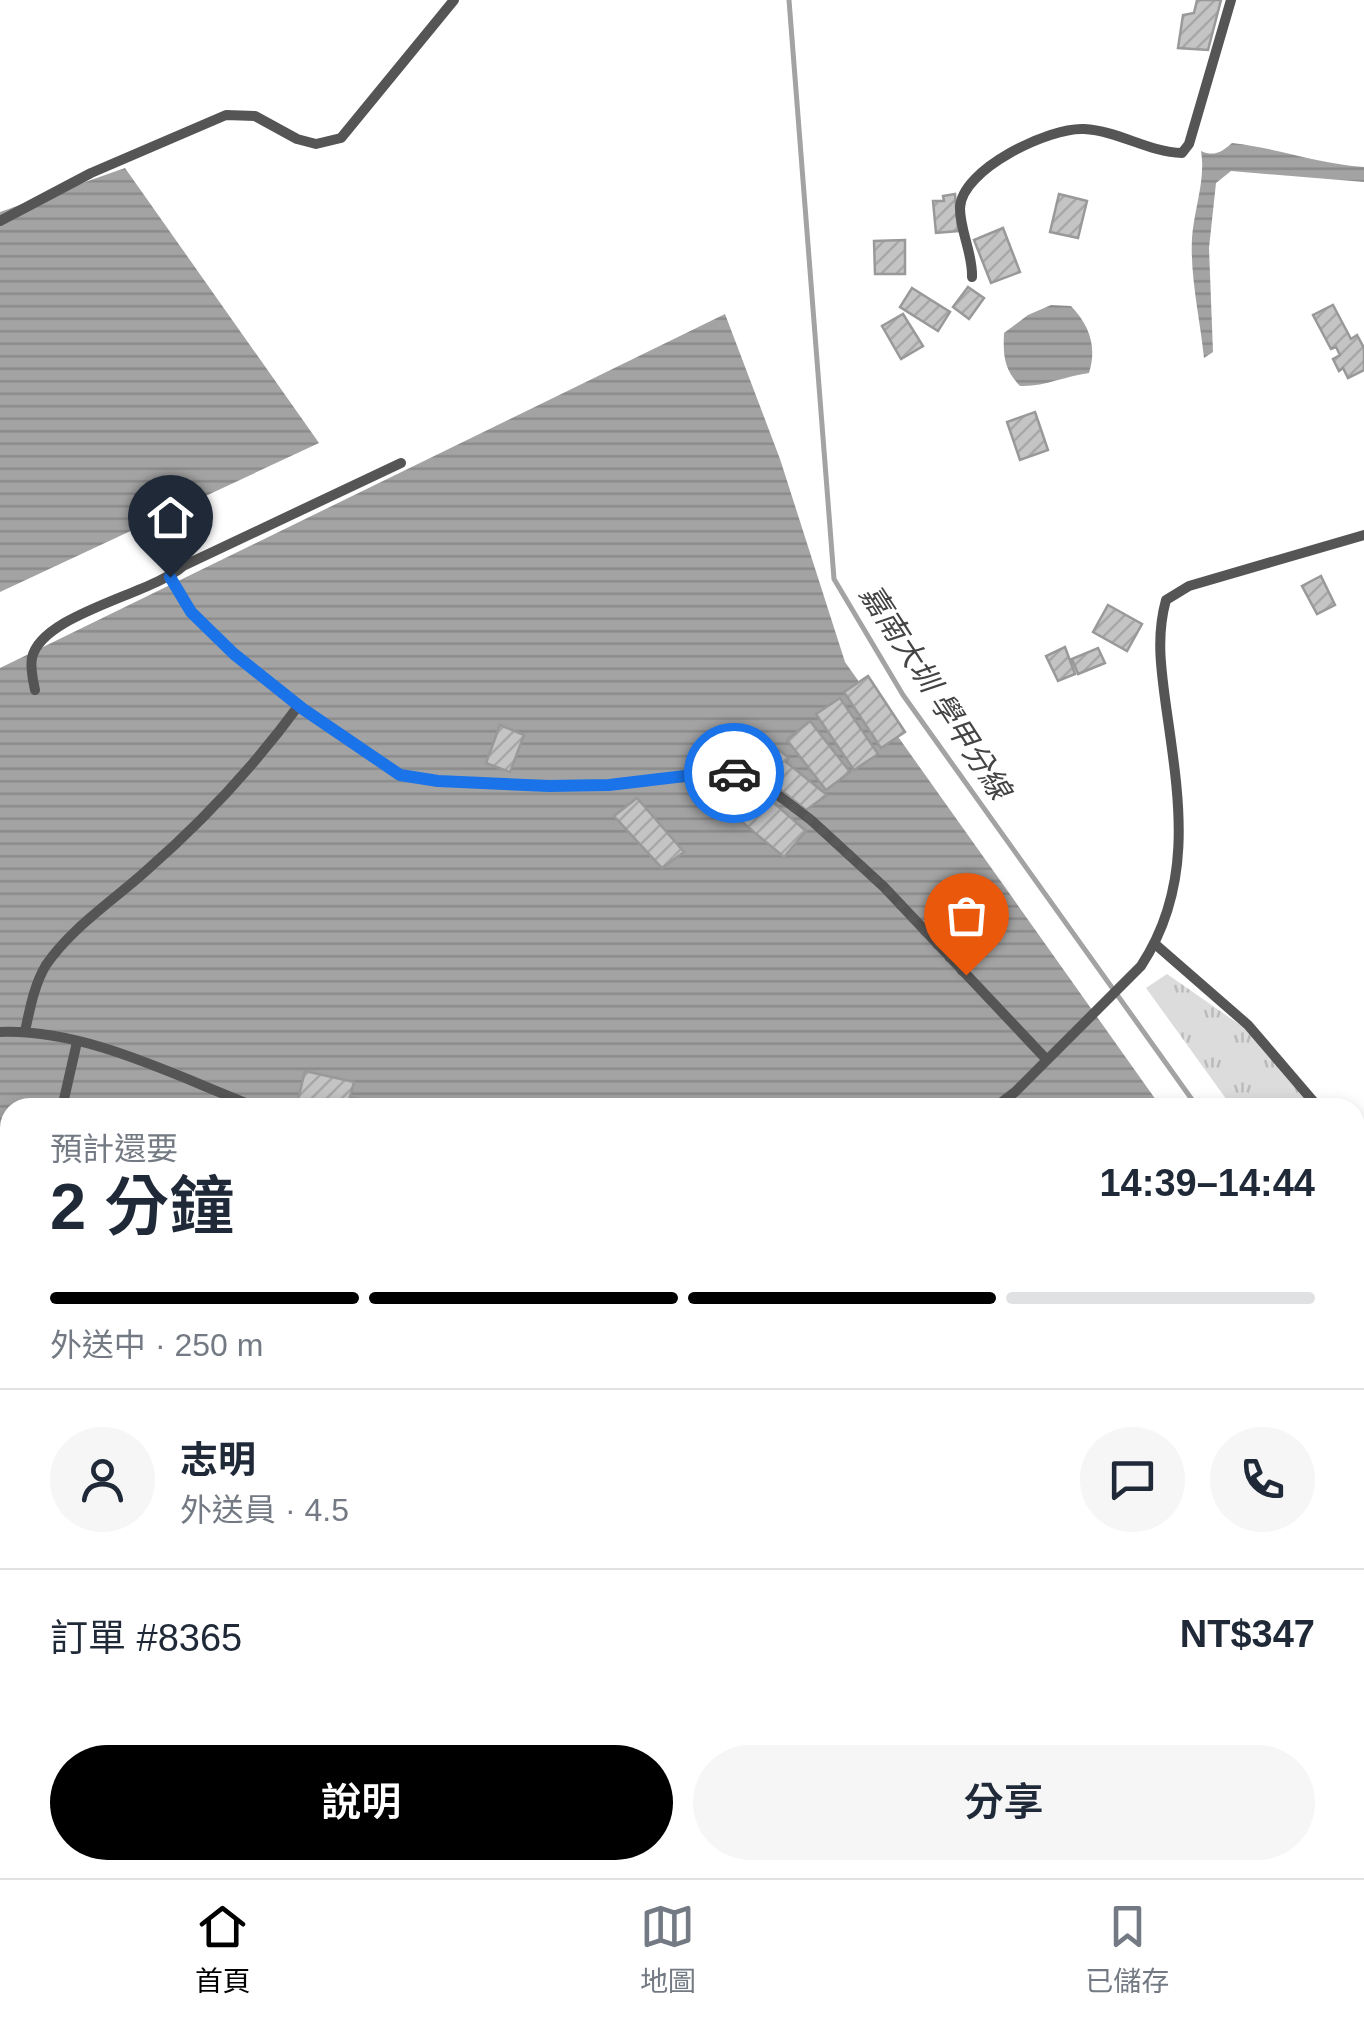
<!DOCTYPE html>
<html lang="zh-TW">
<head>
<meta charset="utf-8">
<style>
	body { margin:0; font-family:Helvetica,"Noto Sans TC",sans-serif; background:#f6f6f7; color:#1f2937; height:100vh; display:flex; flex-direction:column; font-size:38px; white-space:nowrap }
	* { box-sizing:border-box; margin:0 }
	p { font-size:32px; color:#747a83 }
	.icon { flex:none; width:55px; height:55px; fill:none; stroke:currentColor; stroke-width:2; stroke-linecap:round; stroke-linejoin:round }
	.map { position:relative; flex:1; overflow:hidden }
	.sheet { position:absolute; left:0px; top:1098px; width:1365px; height:782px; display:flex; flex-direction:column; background:#fff; border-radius:30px 30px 0 0; box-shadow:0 5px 15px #0003 }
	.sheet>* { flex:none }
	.pin { position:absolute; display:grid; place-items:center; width:85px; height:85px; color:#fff; margin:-102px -42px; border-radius:50% 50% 50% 0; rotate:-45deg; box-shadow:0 0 10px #0007 }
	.pin .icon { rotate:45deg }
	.courier { position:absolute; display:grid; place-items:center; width:100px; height:100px; margin:-50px; border:8px solid #1a73e8; border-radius:50%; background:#fff; color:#222; box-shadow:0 2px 12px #0007 }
	.head em { font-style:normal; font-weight:600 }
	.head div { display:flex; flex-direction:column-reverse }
	.head { display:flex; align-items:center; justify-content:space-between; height:170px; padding:0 50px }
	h1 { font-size:65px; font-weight:600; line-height:75px }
	.bar { display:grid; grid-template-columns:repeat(4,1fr); gap:15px 10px; align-content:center; height:120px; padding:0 50px }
	.bar i { height:12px; border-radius:8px; background:#e0e1e3 }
	.bar .selected { background:#000 }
	.bar p { grid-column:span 4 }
	.line { display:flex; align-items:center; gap:25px; padding:0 50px; border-top:2px solid #e0e1e3 }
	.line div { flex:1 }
	.round { display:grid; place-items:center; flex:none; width:105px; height:105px; border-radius:52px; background:#f6f6f7 }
	.action { display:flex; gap:20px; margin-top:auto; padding:20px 50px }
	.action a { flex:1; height:115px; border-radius:60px; background:#000; color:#fff; font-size:40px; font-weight:600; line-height:115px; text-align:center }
	.action a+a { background:#f6f6f7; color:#1f2937 }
	.menu { display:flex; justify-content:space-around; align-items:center; height:140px; border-top:2px solid #e0e1e3; background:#fff; font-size:28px; color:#747a83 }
	.menu a { display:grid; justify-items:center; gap:5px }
	.menu .selected { color:#000 }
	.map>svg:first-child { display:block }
	.grass { fill:url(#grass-tufts) }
	.water { fill:url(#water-rules) }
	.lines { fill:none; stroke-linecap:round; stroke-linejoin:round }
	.stream { stroke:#a3a3a3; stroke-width:5 }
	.building { fill:url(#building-hatch); stroke:#999; stroke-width:2.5 }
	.lane { stroke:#555; stroke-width:10 }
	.done { stroke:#595959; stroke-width:10; stroke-dasharray:0 18 }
	.route { stroke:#1a73e8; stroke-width:12 }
	.labels { text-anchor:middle; stroke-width:9; stroke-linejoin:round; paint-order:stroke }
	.water-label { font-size:30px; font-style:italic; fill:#444; stroke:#fff }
</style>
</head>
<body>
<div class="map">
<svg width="1364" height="1878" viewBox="0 0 1364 1878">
	<defs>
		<pattern id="grass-tufts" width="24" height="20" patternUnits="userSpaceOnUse" patternTransform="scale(2.5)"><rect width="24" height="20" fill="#dcdcdc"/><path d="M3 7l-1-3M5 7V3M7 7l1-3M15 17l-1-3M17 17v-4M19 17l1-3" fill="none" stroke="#bbb"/></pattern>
		<pattern id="water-rules" width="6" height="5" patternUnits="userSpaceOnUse" patternTransform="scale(2.5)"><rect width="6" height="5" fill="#a3a3a3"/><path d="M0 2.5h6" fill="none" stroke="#8b8b8b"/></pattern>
		<pattern id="building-hatch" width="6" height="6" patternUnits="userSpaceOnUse" patternTransform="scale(2.5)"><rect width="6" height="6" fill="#c4c4c4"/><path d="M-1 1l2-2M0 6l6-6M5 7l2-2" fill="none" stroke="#a7a7a7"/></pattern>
	</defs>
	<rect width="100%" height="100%" fill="#fff"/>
	<!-- grass -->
	<path class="grass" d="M1167,974l102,71 45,62h-82l-86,-119z"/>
	<!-- water -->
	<path class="water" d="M1232,143c45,5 87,21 132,24v15l-133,-11 -15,12 -7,65 4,104 -9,6c-4,-39 -14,-81 -12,-120 2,-29 14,-59 9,-87 13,6 21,1 31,-8z
		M125,168l194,275 -319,149v-380z
		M1051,305l20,1c19,20 26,41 18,67 -24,3 -45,14 -69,13 -16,-17 -17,-30 -16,-53l24,-18z
		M725,314l55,145 65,203 316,445 -1151,1v762h70l-9,8h-71v-1210z"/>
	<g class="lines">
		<!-- stream -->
		<path class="stream" d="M789,0l45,579 69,116 295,413
			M1355,1325l9,12"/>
	</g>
	<!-- building -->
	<path class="building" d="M1197,0h24l-13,50 -30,-2 5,-33 11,-2z
		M955,194l3,37 -22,2 -3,-32h11l-1,-5z
		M1059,194l28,7 -9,37 -28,-6z
		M1003,228l17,44 -29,11 -17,-43z
		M905,240v34h-30l-1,-33z
		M968,287l16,11 -15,21 -16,-12z
		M912,288l38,24 -12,19 -38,-24z
		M1333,305l18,34 6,-4 7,13v22l-16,8 -5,-10 -4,3 -6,-12 7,-4 -4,-8 -5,2 -18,-34z
		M903,314l20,32 -22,13 -19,-33z
		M1035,412l13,38 -28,10 -13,-38z
		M1321,576l14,29 -18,9 -15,-28z
		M1108,605l34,19 -15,27 -34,-19z
		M1065,647l10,27 -17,7 -12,-25z
		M1098,648l7,15 -27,11 -6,-15z
		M868,676l37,56 -24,16 -37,-56z
		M840,698l38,56 -24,16 -38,-56z
		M810,721l40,51 -24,18 -39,-50z
		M500,725l24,10 -14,37 -24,-9z
		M776,748l13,10 -3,4 41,33 -21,15 -36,-29 5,-6 -13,-11z
		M752,784l54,47 -22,26 -55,-46z
		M637,798l47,54 -22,16 -48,-52z
		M305,1071l49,11 -4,15 23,5 -1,6h-76z
		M0,1263l10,5v27l-10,19z
		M1264,1870h55l3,8h-55z"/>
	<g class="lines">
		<!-- lane -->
		<path class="lane" d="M0,221l91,-48 135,-58 29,1 42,23 19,5 25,-6 113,-138
			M972,277c1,-23 -12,-46 -12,-69 1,-39 90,-81 124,-79 35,2 64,23 98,24l7,-9 42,-144
			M170,577l21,35 43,42 69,55 98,66 37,6 111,5 60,-1 101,-12 40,1 61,46 73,67 163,173
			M35,690c-2,-10 -5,-22 -3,-32 9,-44 120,-64 151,-92l218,-103
			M1155,944l93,81 71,83
			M25,1031c5,-22 9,-46 21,-66 26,-38 68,-65 101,-95 56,-49 108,-105 152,-165
			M0,1032c88,-3 177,45 259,76
			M62,1108l15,-66
			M994,1108l21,-16 126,-126c54,-82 38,-168 25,-260 -5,-37 -10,-70 0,-106l23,-14 175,-51
			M1355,1149l9,11
			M0,1516l10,-3
			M382,1870l2,8
			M1239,1870l4,8
			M51,1878l9,-8
			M960,1878l7,-8"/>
	</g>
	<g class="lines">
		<!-- done -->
		<path class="done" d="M734,773l16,1 61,46 73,67 82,88"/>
		<!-- route -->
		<path class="route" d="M170,577l21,35 43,42 69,55 97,66 38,6 111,5 60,-1 101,-12h24"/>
	</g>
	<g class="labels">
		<!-- water labels -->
		<g class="water-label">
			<text transform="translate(935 692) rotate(57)" y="10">嘉南大圳 學甲分線</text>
		</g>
	</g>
</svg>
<div class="pin" style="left:966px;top:975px;background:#ea580c"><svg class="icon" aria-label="bag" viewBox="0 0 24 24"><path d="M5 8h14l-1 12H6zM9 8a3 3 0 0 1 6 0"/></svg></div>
<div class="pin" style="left:170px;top:577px;background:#1f2937"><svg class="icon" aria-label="home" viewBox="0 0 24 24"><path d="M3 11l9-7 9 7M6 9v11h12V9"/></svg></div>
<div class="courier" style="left:734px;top:773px"><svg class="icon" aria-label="car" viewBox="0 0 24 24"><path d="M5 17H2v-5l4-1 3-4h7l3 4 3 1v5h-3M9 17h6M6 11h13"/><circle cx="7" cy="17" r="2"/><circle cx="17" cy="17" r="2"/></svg></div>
<section class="sheet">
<div class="head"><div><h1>2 分鐘</h1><p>預計還要</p></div><em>14:39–14:44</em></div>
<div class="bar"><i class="selected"></i><i class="selected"></i><i class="selected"></i><i></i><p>外送中 · 250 m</p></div>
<div class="line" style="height:180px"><a class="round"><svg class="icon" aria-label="person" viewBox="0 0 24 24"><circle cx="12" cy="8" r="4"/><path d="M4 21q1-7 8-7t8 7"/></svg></a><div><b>志明</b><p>外送員 · 4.5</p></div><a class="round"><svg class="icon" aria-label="chat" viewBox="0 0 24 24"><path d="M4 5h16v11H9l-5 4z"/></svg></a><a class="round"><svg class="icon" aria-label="phone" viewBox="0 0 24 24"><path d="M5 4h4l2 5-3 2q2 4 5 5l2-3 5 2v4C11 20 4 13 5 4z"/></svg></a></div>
<div class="line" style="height:130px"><div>訂單 #8365</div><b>NT$347</b></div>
<div class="action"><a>說明</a><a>分享</a></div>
</section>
</div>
<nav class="menu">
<a class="selected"><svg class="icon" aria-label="home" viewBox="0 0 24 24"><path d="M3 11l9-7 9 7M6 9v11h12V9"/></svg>首頁</a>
<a><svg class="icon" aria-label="map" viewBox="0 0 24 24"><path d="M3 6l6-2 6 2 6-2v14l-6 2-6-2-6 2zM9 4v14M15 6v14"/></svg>地圖</a>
<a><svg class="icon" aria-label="saved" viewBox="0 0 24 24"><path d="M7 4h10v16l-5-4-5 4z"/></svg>已儲存</a>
</nav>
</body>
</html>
